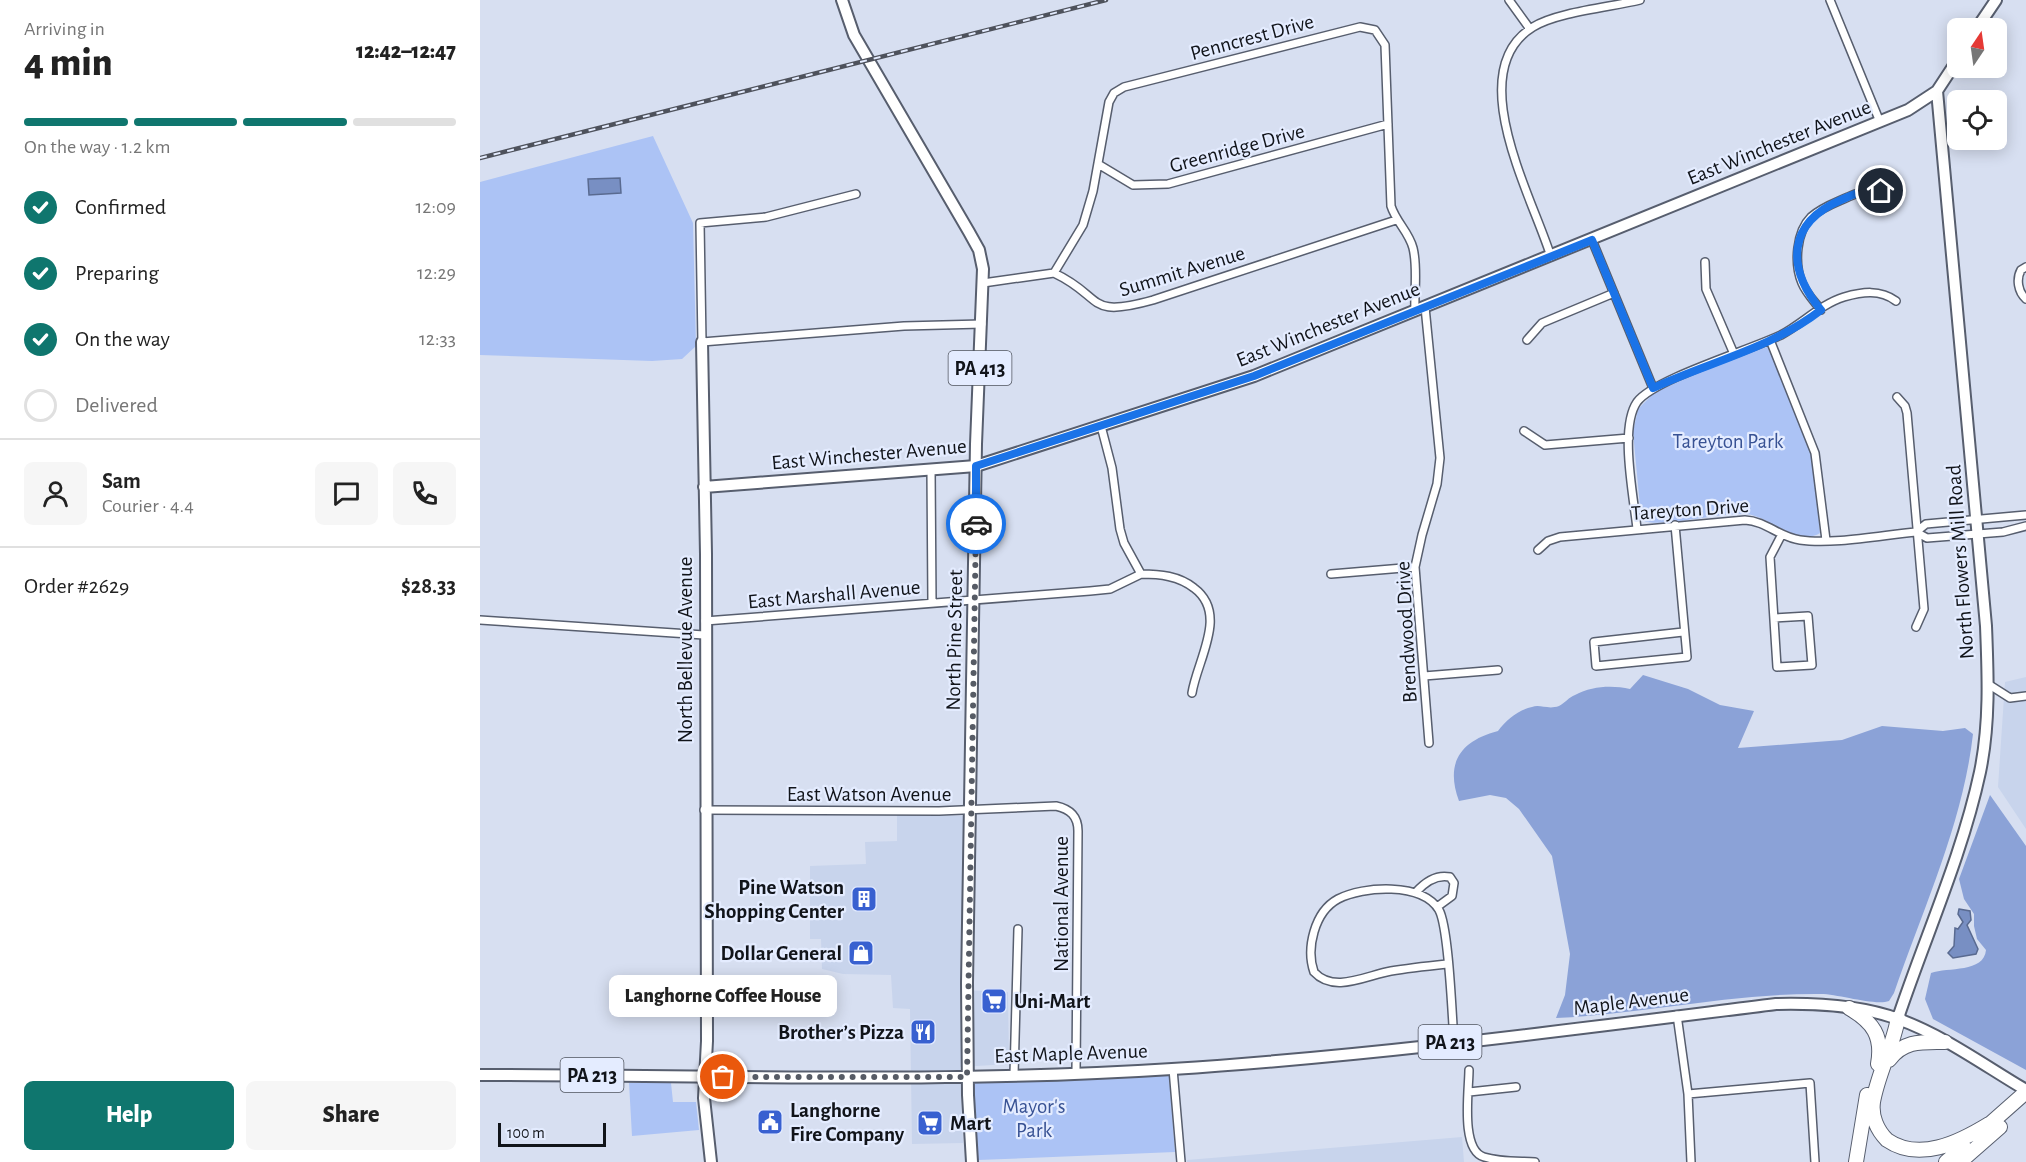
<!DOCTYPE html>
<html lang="en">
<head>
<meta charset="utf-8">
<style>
	body { margin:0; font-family:"Alegreya Sans",sans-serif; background:#f6f6f6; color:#222; height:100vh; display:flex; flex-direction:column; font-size:22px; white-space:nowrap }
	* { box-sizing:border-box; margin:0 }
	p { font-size:20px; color:#767676 }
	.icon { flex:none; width:33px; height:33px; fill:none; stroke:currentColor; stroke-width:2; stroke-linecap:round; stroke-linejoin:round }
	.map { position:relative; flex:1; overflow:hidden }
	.drawer { display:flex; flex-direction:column; background:#fff; width:480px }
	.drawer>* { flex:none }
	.needle { width:39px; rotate:13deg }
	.fabs { position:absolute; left:1467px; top:18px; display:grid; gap:12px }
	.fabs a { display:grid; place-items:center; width:60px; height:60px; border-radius:9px; background:#fff; box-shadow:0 3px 15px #0003; font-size:30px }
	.scale { position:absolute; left:18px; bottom:15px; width:108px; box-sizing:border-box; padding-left:6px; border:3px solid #11141a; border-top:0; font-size:16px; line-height:21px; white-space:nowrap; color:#11141a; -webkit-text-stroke:4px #e4ecff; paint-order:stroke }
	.pin { position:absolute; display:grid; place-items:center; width:51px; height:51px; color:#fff; margin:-26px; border:3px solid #fff; border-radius:50%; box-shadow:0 2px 6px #0007 }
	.courier { position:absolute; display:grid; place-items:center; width:60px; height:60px; margin:-30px; border:4px solid #1a73e8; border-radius:50%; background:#fff; color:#222; box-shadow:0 2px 8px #0007 }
	.bubble { position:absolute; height:42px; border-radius:9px; background:#fff; box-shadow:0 3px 15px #0003; font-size:20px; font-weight:800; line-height:42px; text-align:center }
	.headline em { font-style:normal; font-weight:800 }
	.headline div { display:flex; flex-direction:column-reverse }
	.headline { display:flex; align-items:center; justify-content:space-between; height:102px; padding:0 24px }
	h1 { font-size:39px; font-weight:800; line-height:45px }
	.bar { display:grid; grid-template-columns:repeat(4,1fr); gap:9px 6px; align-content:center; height:72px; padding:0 24px }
	.bar i { height:8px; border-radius:4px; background:#e0e0e0 }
	.bar .on { background:#0f766e }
	.bar p { grid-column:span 4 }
	.line { display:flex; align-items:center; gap:15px; padding:0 24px; border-top:2px solid #e0e0e0 }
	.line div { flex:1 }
	.round { display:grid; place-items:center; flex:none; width:63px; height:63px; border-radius:9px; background:#f6f6f6 }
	ol { padding:0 24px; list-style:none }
	li { display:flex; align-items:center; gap:18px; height:66px }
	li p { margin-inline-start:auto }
	li .icon { padding:6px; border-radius:50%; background:#0f766e; color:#fff; stroke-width:4 }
	li:last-child { color:#767676 }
	li i { width:33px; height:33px; border:3px solid #e0e0e0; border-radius:50% }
	.primary-button { display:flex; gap:12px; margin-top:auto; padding:12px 24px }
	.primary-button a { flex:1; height:69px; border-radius:9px; background:#0f766e; color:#fff; font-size:24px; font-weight:800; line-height:69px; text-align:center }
	.primary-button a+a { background:#f6f6f6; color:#222 }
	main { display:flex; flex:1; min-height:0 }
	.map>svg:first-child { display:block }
	.built { fill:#c8d4ec }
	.green { fill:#acc3f5 }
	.forest { fill:#8ba2d7 }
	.water { fill:#788fc3; stroke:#596a90; stroke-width:1.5 }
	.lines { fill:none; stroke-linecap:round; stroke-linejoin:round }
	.street-casing { stroke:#575e6e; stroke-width:10 }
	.secondary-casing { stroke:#575e6e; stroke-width:14 }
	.primary-casing { stroke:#575e6e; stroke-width:14 }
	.highway-casing { stroke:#575e6e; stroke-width:16 }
	.street { stroke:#fff; stroke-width:7 }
	.secondary { stroke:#fff; stroke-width:10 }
	.primary { stroke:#fff; stroke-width:10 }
	.highway { stroke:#fff; stroke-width:14 }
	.rail-casing { stroke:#4e525c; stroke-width:4.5 }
	.rail { stroke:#e4ecff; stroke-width:2; stroke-dasharray:7; stroke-linecap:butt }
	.done { stroke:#565b65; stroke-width:6; stroke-dasharray:0 10.8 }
	.route { stroke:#1a73e8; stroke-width:8 }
	.labels { text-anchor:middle; stroke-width:4.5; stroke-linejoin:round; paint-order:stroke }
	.shield { fill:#e4ecff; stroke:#50555f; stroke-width:1.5 }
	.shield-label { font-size:20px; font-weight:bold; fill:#11141a }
	.street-label { font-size:21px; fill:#11141a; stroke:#e4ecff }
	.park-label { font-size:21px; fill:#385294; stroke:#e4ecff }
	.poi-label { font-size:21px; font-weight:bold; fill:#11141a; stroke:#e4ecff; text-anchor:end }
</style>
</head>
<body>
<main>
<section class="drawer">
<div class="headline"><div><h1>4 min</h1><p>Arriving in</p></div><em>12:42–12:47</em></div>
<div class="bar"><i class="on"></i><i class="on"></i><i class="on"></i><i></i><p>On the way · 1.2 km</p></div>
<ol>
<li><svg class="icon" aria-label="check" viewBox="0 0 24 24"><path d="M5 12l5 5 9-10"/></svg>Confirmed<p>12:09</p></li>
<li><svg class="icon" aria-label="check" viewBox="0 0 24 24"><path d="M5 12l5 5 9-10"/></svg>Preparing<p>12:29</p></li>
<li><svg class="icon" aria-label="check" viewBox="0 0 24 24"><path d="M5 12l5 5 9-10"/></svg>On the way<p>12:33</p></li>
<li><i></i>Delivered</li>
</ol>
<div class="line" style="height:108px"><a class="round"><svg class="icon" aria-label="person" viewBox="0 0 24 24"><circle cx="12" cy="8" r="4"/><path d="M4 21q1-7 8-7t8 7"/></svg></a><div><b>Sam</b><p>Courier · 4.4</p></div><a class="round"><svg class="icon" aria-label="chat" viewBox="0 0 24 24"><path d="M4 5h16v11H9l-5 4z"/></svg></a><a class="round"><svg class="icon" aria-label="phone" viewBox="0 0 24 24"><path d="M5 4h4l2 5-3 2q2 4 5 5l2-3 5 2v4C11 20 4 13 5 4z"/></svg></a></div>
<div class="line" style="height:78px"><div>Order #2629</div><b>$28.33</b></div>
<div class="primary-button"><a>Help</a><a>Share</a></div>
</section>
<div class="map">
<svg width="1546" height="1162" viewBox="0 0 1546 1162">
	<rect width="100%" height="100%" fill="#d7dff1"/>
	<!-- built -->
	<path class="built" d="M1546,677v152l-28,-42 7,-105z
		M417,815l66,1 -2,174 47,2 1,72 -49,3 3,76 -51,1 -2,-135 -17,-1 -2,-33 -48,-1 -21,-5 -1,-30h-11v-73l56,-2 -1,-22 32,-1z
		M982,1137l2,25h-277v-2z"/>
	<!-- green -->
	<path class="green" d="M173,136l40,87 3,123 -14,13 -30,2 -172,-6v-173z
		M1288,347l44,105 8,81c-22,14 -51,-17 -74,-19 -26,-2 -82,14 -103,7l-2,-4 -8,-85 5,-23 19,-19 103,-42z
		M689,1075l6,77 -197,8 -5,-75 5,-5z
		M149,1083h42l2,19h23l3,28 -67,6z"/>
	<!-- forest -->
	<path class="forest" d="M1163,675l45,14 32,16 34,6 -16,37 104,-8 40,-14 61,5 22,-3 8,6c-10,89 -50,175 -79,259l-5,8c-14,5 -51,-7 -68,-7 -89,-1 -176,20 -265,24l9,-23 5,-41 -18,-98 -33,-47 -13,-11 -16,-3 -31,6c-14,-38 1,-60 39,-70 8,-11 20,-21 34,-24 8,-3 16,3 27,-1 6,-3 10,-9 16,-11 17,-9 37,-10 55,-6z
		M1510,795l36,51v224l-93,-51 -8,-20 6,-26c17,-6 53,0 55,-23l-9,-11 -3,-13v-12l-10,-15 -5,-20z"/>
	<!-- water -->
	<path class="water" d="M140,178l1,15 -32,2 -1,-16z
		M1479,909l11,2 1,9 -4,5 11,24 -2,5 -23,4 -5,-5 6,-7 1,-18 3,1 5,-7 -5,-8z"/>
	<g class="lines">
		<!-- street casing -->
		<g class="street-casing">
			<path id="street" d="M1029,0l21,29
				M1350,0l50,122
				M618,164l35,21 35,-1 220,-60
				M376,194l-90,23 -66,6 2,119 202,-16 78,-2
				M1112,240l61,148
				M1071,257c-18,-59 -90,-186 -18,-230 24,-15 78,-20 107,-27
				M1225,262l1,27 28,65
				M1546,267l-5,3c-5,9 -3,22 5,29
				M574,273l29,-48 10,-34 16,-89 5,-9 10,-6 236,-60 15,3 10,15 6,161c5,16 18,26 22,42 5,20 1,43 2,63
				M503,283l71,-10c51,24 31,46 99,27l243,-80
				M945,307l15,151 -3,26 -15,51 -7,32 14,176
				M1341,310c-7,-9 -15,-17 -19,-27 -8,-19 -6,-51 9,-66 11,-10 24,-14 37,-20 14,-6 26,-10 39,-2
				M1047,340l15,-17 72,-30
				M1290,340l45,113 11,87
				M1417,397l8,9 2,7 17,196 -8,18
				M621,426l11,42 8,61 4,14 17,31c19,0 38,2 53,14 35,26 3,72 -2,105
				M1044,431l21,14 84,-7
				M451,469l1,134
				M1195,525l12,132 -91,9 -2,-24 89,-10
				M1157,529c-3,-31 -18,-101 0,-127 17,-23 113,-52 144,-67 21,-11 40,-31 63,-38 18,-5 36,-8 52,4
				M1436,532l11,6 76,-6 23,-6
				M1058,550l10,-9 12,-4 185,-17c21,1 34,17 55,20 32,5 83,-5 116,-8l10,-8 100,-9
				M851,574l84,-7
				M1294,618l34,-2 4,49 -35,2 -7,-110 12,-23
				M0,620l224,15
				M225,621l385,-30 20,-2 31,-15
				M944,676l74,-6
				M1508,684l22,14 16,-2
				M224,810l235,1 117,-5c14,3 22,10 22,25l-2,242
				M936,892c9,-10 20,-18 34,-15l4,6 -2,13 -15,11
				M967,964c-19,2 -38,4 -56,7 -24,4 -57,23 -77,1 -8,-23 0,-60 24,-73 25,-13 84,-17 101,11 10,18 13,106 15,131
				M1197,1015l11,79 3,68
				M693,1069l8,93
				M989,1070c0,20 -9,80 15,87 16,5 35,4 51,5
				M534,1075l4,-146
				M989,1092l47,-5
				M1208,1094l122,-11 5,79"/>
		</g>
		<!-- secondary casing -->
		<g class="secondary-casing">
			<path id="secondary" d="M1497,28l19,-28
				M222,342l4,212 1,487 -3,57 7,64
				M224,487l272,-21 278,-90 654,-266 29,-19 21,-32
				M1418,1018c27,-81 64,-162 82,-246 10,-48 8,-97 6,-146l-49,-535"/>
		</g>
		<!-- primary casing -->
		<g class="primary-casing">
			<path id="primary" d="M362,0l12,35 115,197 10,18 4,19 -7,175 -9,539 1,112 4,67
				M0,1075c231,0 462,9 692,-6 202,-13 404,-40 604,-65 41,-1 84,1 122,15 45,16 87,47 128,71"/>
		</g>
		<!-- highway casing -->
		<g class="highway-casing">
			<path id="highway" d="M1369,1008c24,14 34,28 29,56
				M1418,1018c-5,29 -20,55 -25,84 -2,14 4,28 14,38 32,22 71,3 102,-16
				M1409,1060c15,-20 33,-18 56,-18
				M1503,1130l43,-38
				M1376,1162l11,-67
				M1466,1162l18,-15
				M1480,1162l40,-35"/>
		</g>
		<!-- street -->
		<use href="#street" class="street"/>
		<!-- secondary -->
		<use href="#secondary" class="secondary"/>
		<!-- primary -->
		<use href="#primary" class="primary"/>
		<!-- highway -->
		<use href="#highway" class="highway"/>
		<!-- rail casing -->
		<g class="rail-casing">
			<path id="rail" d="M0,158l626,-158"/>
		</g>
		<!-- rail -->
		<use href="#rail" class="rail"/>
	</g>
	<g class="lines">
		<!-- done -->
		<path class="done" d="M243,1077h244l9,-553"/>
		<!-- route -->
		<path class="route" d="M496,524v-58l278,-90 338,-136 61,148c56,-26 119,-40 168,-78 -35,-42 -34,-87 20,-110 13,-6 26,-12 40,-9"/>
	</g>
	<!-- icons -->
	<defs>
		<g id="building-square" transform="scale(1.35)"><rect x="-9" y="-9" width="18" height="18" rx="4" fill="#3860d0" stroke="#e4ecff"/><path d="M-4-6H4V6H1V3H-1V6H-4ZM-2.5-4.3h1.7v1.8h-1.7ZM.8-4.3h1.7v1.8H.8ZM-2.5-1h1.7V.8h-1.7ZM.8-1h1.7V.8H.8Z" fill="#fff"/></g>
		<g id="shop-square" transform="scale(1.35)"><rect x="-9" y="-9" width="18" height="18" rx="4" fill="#3860d0" stroke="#e4ecff"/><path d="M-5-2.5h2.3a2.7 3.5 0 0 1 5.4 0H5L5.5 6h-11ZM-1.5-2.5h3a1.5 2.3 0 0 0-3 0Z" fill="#fff"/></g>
		<g id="supermarket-square" transform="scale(1.35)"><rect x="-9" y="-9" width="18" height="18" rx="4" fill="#3860d0" stroke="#e4ecff"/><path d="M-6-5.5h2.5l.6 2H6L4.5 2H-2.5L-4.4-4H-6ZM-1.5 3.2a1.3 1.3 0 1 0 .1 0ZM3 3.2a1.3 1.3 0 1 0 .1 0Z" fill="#fff"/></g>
		<g id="restaurant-square" transform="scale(1.35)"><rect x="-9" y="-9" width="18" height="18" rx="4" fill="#3860d0" stroke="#e4ecff"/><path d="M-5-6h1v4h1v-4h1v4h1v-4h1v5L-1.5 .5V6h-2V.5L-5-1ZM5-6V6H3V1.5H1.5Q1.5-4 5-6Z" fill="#fff"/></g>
		<g id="civic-square" transform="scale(1.35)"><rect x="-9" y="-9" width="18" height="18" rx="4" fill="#3860d0" stroke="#e4ecff"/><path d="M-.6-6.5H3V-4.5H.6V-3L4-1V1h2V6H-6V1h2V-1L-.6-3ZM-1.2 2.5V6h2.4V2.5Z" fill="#fff"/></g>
	</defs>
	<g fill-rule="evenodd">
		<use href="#building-square" x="384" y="899"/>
		<use href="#shop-square" x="381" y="953"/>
		<use href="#supermarket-square" x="514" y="1001"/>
		<use href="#restaurant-square" x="443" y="1032"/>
		<use href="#civic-square" x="290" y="1122"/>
		<use href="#supermarket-square" x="450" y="1123"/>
	</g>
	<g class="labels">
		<!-- shield labels -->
		<g class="shield">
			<rect x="468.5" y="351" width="63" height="34" rx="4.5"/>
			<rect x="938.5" y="1025" width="63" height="34" rx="4.5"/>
			<rect x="80.5" y="1058" width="63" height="34" rx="4.5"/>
		</g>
		<g class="shield-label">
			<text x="500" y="375">PA 413</text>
			<text x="970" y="1049">PA 213</text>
			<text x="112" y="1082">PA 213</text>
		</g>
		<!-- street labels -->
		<g class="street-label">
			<text transform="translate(772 37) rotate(-15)" y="7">Penncrest Drive</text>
			<text transform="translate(1299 142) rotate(-22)" y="7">East Winchester Avenue</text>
			<text transform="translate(757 148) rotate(-15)" y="7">Greenridge Drive</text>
			<text transform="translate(702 271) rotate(-17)" y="7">Summit Avenue</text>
			<text transform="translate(848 324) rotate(-22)" y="7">East Winchester Avenue</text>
			<text transform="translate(389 454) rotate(-5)" y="7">East Winchester Avenue</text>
			<text transform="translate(1210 509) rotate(-4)" y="7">Tareyton Drive</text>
			<text transform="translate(1480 562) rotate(-94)" y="7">North Flowers Mill Road</text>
			<text transform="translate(354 594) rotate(-5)" y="7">East Marshall Avenue</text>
			<text transform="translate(926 632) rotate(-93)" y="7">Brendwood Drive</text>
			<text transform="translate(474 640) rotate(-89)" y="7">North Pine Street</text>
			<text transform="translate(205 650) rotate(-90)" y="7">North Bellevue Avenue</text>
			<text x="389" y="801">East Watson Avenue</text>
			<text transform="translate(581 904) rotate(-90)" y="7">National Avenue</text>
			<text transform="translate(1151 1001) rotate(-7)" y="7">Maple Avenue</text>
			<text transform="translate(591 1053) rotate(-2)" y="7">East Maple Avenue</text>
		</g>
		<!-- park labels -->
		<g class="park-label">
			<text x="1248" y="448">Tareyton Park</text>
			<text x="554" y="1113">Mayor's<tspan x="554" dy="24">Park</tspan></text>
		</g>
		<!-- poi labels -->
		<g class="poi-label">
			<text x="364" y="894">Pine Watson<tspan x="364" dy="24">Shopping Center</tspan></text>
			<text x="362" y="960">Dollar General</text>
			<text x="534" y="1008" text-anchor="start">Uni-Mart</text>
			<text x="424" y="1039">Brother’s Pizza</text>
			<text x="310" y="1117" text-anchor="start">Langhorne<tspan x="310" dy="24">Fire Company</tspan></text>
			<text x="470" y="1130" text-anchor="start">Mart</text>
		</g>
	</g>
</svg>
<div class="fabs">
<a><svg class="needle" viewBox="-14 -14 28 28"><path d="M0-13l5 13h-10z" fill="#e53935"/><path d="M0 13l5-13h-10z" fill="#767676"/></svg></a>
<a><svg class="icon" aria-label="locate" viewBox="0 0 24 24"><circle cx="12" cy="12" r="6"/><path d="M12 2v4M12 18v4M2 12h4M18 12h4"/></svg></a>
</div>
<div class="scale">100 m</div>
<div class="pin" style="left:243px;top:1077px;background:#ea580c"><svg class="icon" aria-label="bag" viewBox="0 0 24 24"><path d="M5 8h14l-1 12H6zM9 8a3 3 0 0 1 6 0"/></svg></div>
<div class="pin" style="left:1401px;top:191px;background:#1f2937"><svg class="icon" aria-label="home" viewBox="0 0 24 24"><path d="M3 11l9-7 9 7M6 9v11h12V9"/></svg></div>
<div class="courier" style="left:496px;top:524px"><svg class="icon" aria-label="car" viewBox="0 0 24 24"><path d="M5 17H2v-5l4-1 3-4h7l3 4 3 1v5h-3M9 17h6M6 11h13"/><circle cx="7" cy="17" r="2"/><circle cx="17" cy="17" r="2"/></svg></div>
<div class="bubble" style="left:129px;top:975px;width:228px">Langhorne Coffee House</div>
</div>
</main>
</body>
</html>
